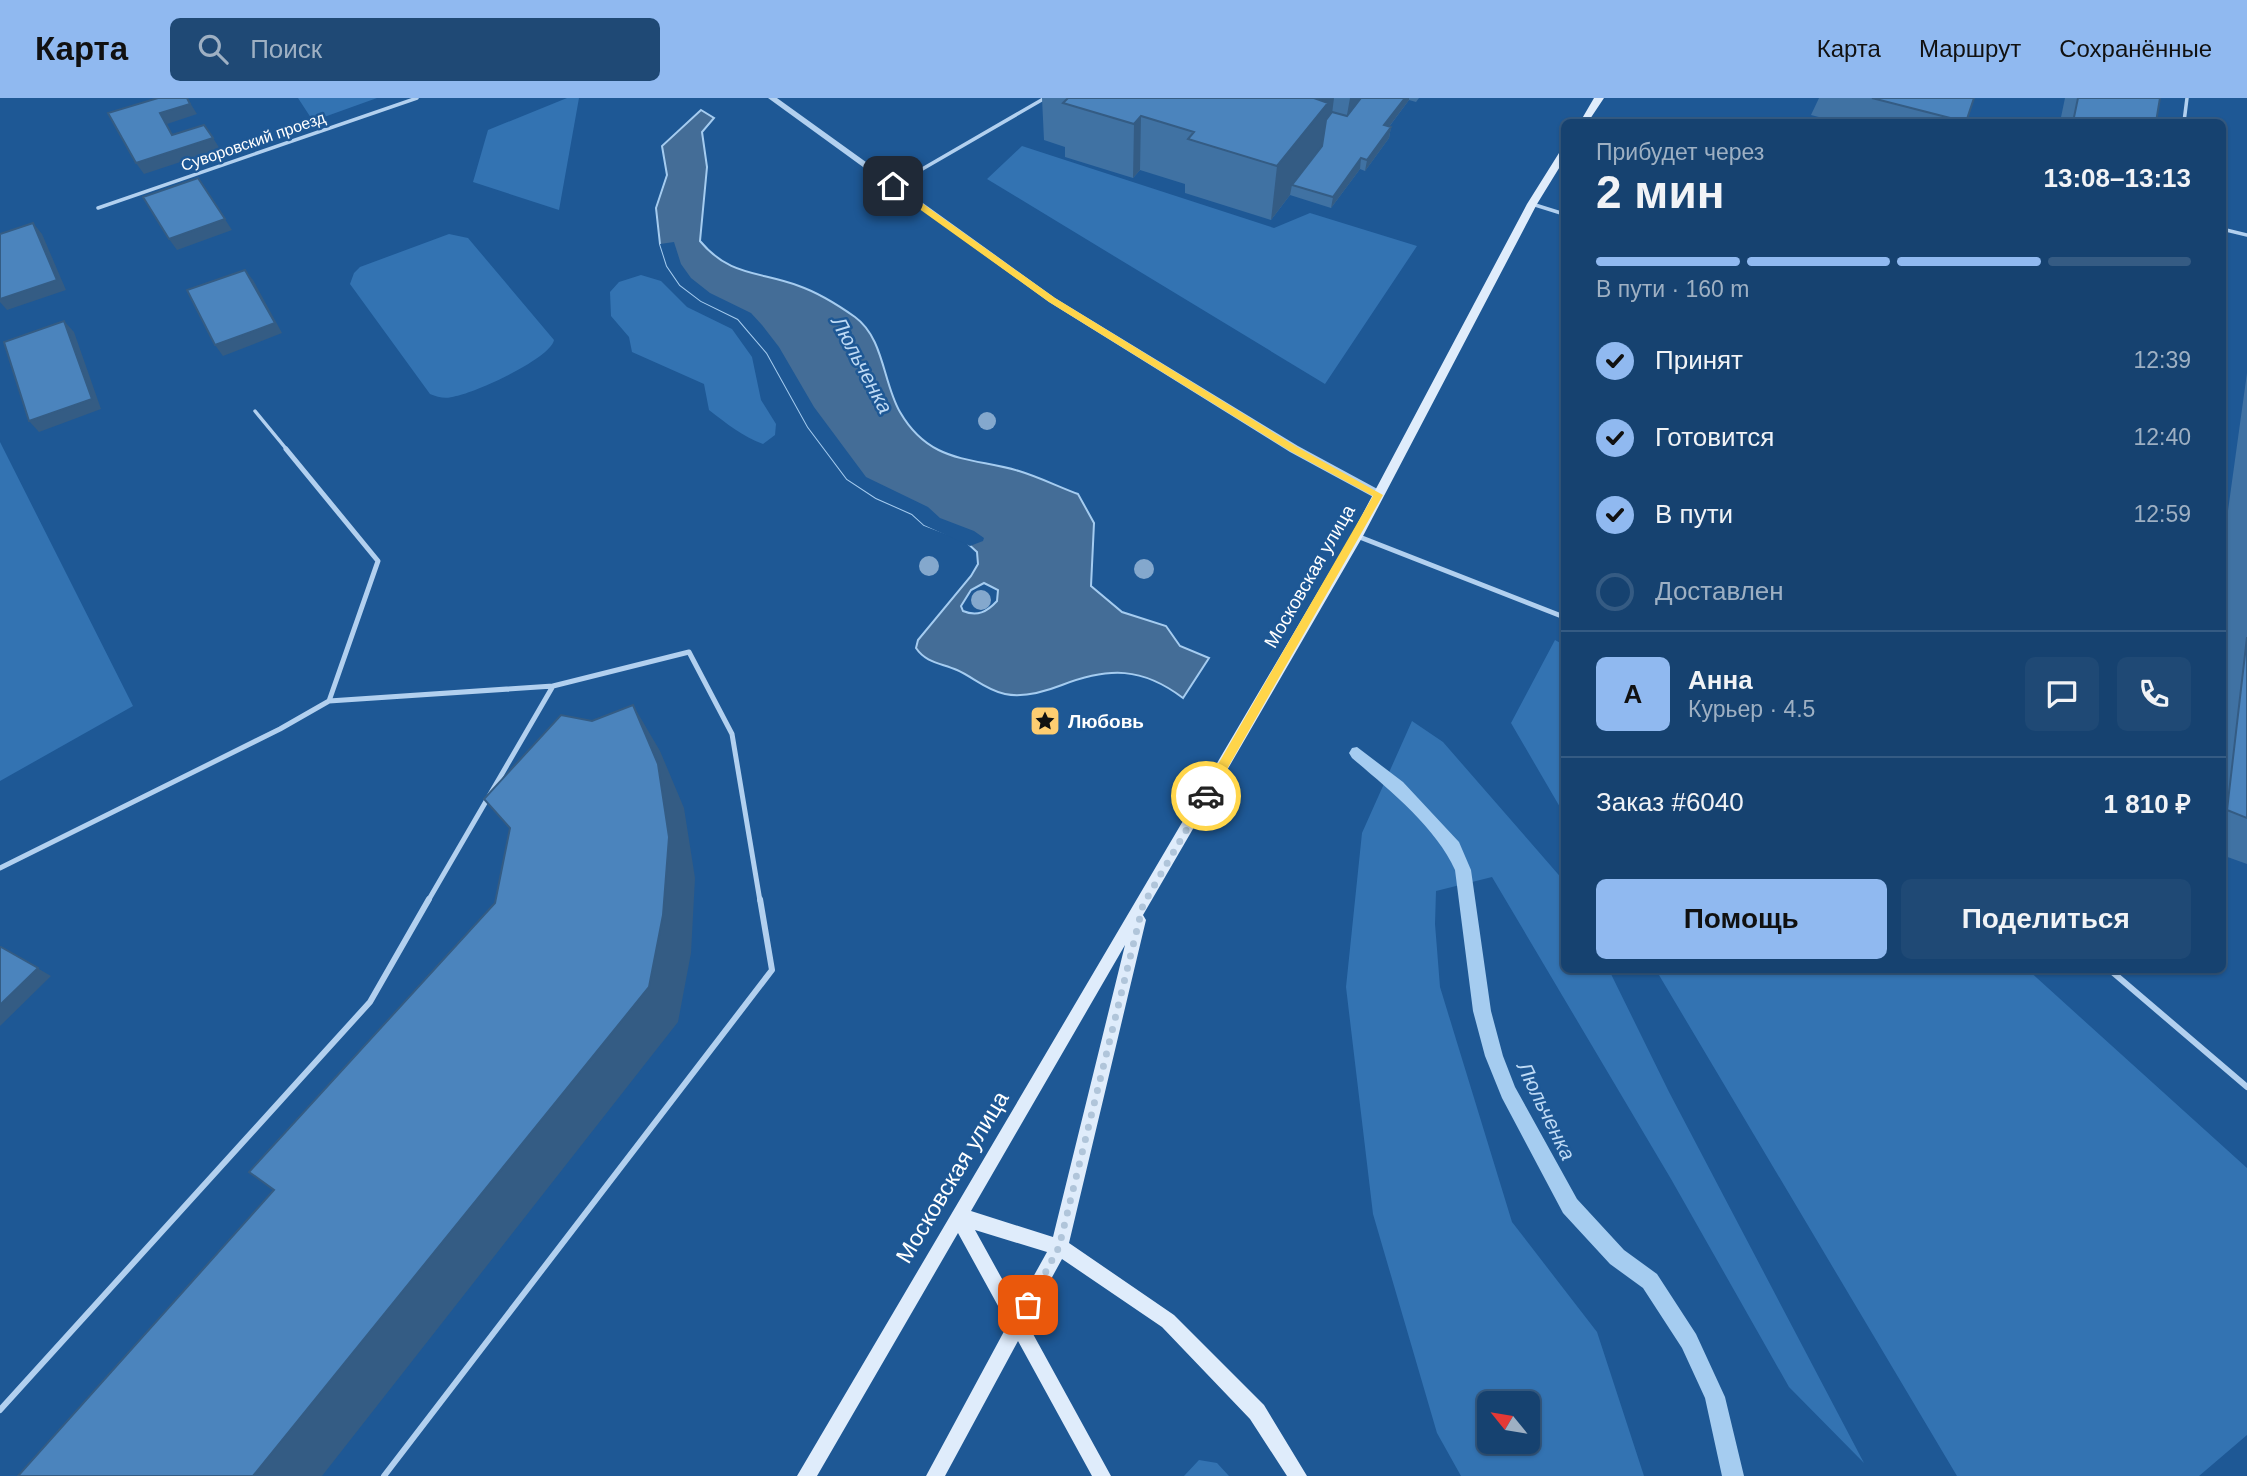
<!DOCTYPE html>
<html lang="ru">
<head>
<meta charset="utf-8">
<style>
	body { margin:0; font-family:Arial,sans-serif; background:#1f4975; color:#f1f3f6; height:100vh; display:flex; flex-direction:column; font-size:26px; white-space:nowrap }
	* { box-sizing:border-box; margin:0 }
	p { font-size:23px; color:#9eb0c3 }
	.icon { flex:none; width:38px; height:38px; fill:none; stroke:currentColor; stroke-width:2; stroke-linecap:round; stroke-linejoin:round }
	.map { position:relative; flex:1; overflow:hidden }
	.drawer { position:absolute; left:1561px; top:21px; width:665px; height:854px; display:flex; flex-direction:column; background:#164270; border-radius:10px; box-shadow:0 2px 5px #0004,0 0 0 2px #355b83 }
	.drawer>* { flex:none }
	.needle { width:46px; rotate:300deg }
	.fabs { position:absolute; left:1477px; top:1293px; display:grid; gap:14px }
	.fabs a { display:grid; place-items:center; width:63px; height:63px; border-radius:10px; background:#164270; box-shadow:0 2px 5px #0004,0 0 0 2px #355b83; font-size:35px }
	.pin { position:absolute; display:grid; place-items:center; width:60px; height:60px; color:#fff; margin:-30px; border-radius:14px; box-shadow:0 4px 10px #0006 }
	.courier { position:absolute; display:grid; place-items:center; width:70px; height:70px; margin:-35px; border:5px solid #ffd54a; border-radius:50%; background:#fff; color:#222; box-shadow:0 2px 9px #0007 }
	.overview em { font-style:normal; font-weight:600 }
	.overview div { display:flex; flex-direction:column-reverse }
	.overview { display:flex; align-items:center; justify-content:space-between; height:119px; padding:0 35px }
	h1 { font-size:46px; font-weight:600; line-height:52px }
	.bar { display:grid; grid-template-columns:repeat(4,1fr); gap:10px 7px; align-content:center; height:84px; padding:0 35px }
	.bar i { height:9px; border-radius:5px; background:#355b83 }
	.bar .current { background:#90b9f0 }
	.bar p { grid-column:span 4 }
	.line { display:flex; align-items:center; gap:18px; padding:0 35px; border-top:2px solid #355b83 }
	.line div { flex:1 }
	.round { display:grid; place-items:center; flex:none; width:74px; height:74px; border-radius:10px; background:#1f4975 }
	ol { padding:0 35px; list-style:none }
	li { display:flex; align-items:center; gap:21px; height:77px }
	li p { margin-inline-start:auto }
	li .icon { padding:7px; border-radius:50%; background:#90b9f0; color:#111; stroke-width:4 }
	li:last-child { color:#9eb0c3 }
	li i { width:38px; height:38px; border:4px solid #355b83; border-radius:50% }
	.primary-button { display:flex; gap:14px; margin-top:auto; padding:14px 35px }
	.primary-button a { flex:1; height:80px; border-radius:10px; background:#90b9f0; color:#111; font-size:28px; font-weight:600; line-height:80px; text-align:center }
	.primary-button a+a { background:#1f4975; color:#f1f3f6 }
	header { display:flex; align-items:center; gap:42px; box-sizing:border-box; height:98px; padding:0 35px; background:#90b9f0; color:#111 }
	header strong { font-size:33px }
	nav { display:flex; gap:38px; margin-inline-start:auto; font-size:24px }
	.search { width:490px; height:63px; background:#1f4975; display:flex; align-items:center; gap:18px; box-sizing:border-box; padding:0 24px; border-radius:10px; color:#9eb0c3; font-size:26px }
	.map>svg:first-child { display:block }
	.green { fill:#3373b2; fill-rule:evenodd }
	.water { fill:#446d97; stroke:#a5ccf0; stroke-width:2; fill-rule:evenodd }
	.pier { fill:#1e5895 }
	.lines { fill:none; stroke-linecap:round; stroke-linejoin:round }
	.stream { fill:#a5ccf0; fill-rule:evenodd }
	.service-far2 { stroke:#b2d0ef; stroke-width:3.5 }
	.service-far1 { stroke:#b2d0ef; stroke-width:5 }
	.service { stroke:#b2d0ef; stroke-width:6 }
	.tertiary { fill:#b2d0ef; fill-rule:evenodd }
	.secondary { fill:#dfecfb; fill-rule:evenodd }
	.tree { fill:#84a8cd }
	.wall { fill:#4072a3 }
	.shaded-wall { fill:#345c84 }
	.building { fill:#4b84bd; stroke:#345c84; stroke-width:2 }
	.route { fill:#ffd54a }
	.done { stroke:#b0c5da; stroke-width:7; stroke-dasharray:0 12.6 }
	.labels { text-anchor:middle; stroke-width:5; stroke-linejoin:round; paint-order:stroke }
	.far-street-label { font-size:16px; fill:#fff; stroke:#1e5895 }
	.street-label { font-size:19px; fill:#fff; stroke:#1e5895 }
	.poi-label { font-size:19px; font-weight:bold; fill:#fff; stroke:#1e5895; text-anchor:start }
	.water-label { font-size:21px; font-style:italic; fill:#bedaf5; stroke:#1e5895 }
	.near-street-label { font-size:23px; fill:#fff; stroke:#1e5895 }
</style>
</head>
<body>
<header>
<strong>Карта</strong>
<div class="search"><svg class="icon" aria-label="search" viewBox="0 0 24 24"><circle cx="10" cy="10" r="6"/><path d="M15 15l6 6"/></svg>Поиск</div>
<nav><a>Карта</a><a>Маршрут</a><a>Сохранённые</a></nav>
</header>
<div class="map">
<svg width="2247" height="1378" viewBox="0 0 2247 1378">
	<rect width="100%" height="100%" fill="#1e5895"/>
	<!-- green -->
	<path class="green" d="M298,0h79l-64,23z
		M567,0h12l-20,112 -86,-28 15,-52z
		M1022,48l252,82 36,-15 107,33 -92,138 -338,-205z
		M449,136l19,4 86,102c-4,19 -78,52 -98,56 -9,3 -17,2 -26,-2l-80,-110 4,-11 6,-6z
		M641,177l20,6 26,26 45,22 20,28 9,43 15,24 -1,11 -12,9c-20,-7 -37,-21 -54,-34l-5,-26 -72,-32 -3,-15 -18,-21 -1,-24 9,-10z
		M0,344l133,264 -133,75z
		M1555,542l9,5v169l-53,-91z
		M1412,623l31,21 121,139v89h45l60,122 195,371 -75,-76 -118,-208 -179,-302 -56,14 -1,33 5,63 72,235 85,110 47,144h-183l-24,-43 -64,-219 -27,-227 16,-154zM1489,1306h39v38h-39z
		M1656,872h372l219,198v267l-48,41h-242z
		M1199,1362l18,3 12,13h-45z"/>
	<!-- water -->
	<path class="water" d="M701,12l13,8 -12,14 5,35 -7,74c30,36 59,30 99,45 20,7 39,19 56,31 29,21 28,66 45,95 30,52 71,45 119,59 20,6 40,16 59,23l16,29 -3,63 31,26 44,14 14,20 29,12 -26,40c-41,-31 -74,-31 -121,-13 -18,7 -38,13 -57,9 -19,-4 -32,-17 -48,-24 -16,-7 -31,-7 -41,-22l2,-8 53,-64 7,-12 -1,-12 -13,-12 -40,-15 -12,-11 -36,-16 -29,-19 -39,-52 -41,-74 -18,-21 -11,-13 -37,-18 -21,-16 -13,-19 -7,-22 -4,-36 11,-33 -5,-29zM984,485l14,7 -1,11c-10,11 -20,16 -34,10l-2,-5 10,-16z"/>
	<!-- pier -->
	<path class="pier" d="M674,144l7,22 10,14 19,15 41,20 11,12 17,22 35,60 52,70 62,30 12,11 34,13 10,7 -1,3 -13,5 -46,-21 -12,-11 -36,-16 -29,-19 -39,-52 -41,-74 -18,-21 -11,-13 -37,-18 -21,-16 -13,-19 -7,-22z"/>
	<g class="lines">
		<!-- stream -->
		<path class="stream" d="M1357,649l46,35 56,60 12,28 20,141 12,45 12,31 62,112 47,51 33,24 39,60 29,63 19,79h-22l-17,-78 -23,-50 -39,-60 -33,-24 -47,-51 -61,-115 -17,-42 -12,-45 -18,-141c-19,-43 -68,-82 -103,-112l-3,-5 3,-5z"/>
		<!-- service-far2 -->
		<path class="service-far2" d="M2184,24l3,-24
			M893,88l152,-88
			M1532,106l32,10
			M98,110l319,-110
			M2222,131l25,6
			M255,313l33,40"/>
		<!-- service-far1 -->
		<path class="service-far1" d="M286,351l92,112 -49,140 224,-15
			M1357,438l207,81
			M0,770l280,-139 49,-28
			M428,803l125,-215 136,-34 43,82 28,167"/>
		<!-- service -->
		<path class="service" d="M2110,872l137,117
			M0,1312l370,-408 59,-103
			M384,1378l388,-506 -12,-71"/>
		<!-- tertiary -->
		<path class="tertiary" d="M768,0h9l278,200 243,148 85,46v6h-8l-85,-46 -241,-150z"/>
		<!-- secondary -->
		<path class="secondary" d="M1594,0h10l-16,24h-8z
			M1564,52v10l-27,44 -174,332 -220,379 3,5 -77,323 105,72 90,90 43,71h-20l-37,-57 -88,-92 -100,-68 -35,64 84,153h-19l-74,-135 -73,135h-19l82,-152 -50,-91 -141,243h-20l555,-942 175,-330 32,-51zM1125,847l-72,292 -82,-26zM975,1132l72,22 -30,54z"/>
	</g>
	<!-- trees -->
	<g class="tree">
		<circle cx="987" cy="323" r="9"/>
		<circle cx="929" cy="468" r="10"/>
		<circle cx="1144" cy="471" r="10"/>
		<circle cx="981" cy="502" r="10"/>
	</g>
	<!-- wall -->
	<path class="wall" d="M1042,0h377l-3,4 -7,-2 -20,27h2l-2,11 -24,33 -5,-2 -29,39 -41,-13 -19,25 -86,-27v-9l-45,-14 -7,8 -68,-21v-10l-21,-7z
		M1819,0h155l-8,24h-128l-27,-7z
		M2065,0h95l-4,24h-96z
		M2247,275v491l-25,-9v-301z"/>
	<!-- shaded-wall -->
	<path class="shaded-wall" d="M187,0l10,16 -30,10 12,22 -19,-33z
		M1314,0h20l-3,24 -11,35 -28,28 -2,10 -19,25 6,-54z
		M1350,0h17l-22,28z
		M1405,0h4v2l-27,36 2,-11z
		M1141,18l-1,54 -7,8 1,-54z
		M1391,29l-2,11 -24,33 2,-11z
		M213,40l7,11 -76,25 -8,-11z
		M1361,60l-1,11 -29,39 2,-11z
		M198,80l34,52 -55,20 -8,-11z
		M33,125l9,11 24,56 -59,20 -7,-8v-3z
		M245,172l8,10 29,53 -59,23 -8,-11z
		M64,223l10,11 27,77 -62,23 -10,-11z
		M633,607l27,46 24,57 11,70 -4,75 -13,69 -356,454h-69z
		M1,849l50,29 -51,50v-21z"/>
	<!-- building -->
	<path class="building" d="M158,0h29l3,6 -30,9 12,22 32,-10 9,13 -77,25 -28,-50z
		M1068,0h246l14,5 -51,63 -89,-27 6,-7 -53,-16 -7,8 -71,-21z
		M1361,0h44l-21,27 7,2 -24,33 -6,-2 -28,39 -41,-12 30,-39 4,-26 6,-8 15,4z
		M1872,0h102l-8,24z
		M2078,0h82l-4,24h-83z
		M198,80l27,41 -56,20 -26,-42z
		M33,125l24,57 -57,19v-65z
		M245,172l30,53 -60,22 -28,-55z
		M64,223l28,78 -63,22 -25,-79z
		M2247,539v181l-20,-8z
		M633,607l25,59 11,73 -6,78 -14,72 -396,489h-235l256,-286 -25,-18 246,-269 15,-75 -26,-29 77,-84 31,6z
		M1,849l37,21 -38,37v-57z"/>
	<!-- route -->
	<path class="route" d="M890,86h5l160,114 242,149 86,48 -173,304h-8v-7l171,-296 -83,-45 -241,-149 -159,-114z"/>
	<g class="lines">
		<!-- done -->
		<path class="done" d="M1028,1207l31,-58 84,-342 63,-109"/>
	</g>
	<!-- icons -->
	<defs>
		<g id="sight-square" transform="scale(1.575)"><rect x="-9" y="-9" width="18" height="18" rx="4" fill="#fdcd71" stroke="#1e5895"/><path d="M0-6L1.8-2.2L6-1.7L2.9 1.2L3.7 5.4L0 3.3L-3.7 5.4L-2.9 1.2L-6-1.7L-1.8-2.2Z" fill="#111"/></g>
	</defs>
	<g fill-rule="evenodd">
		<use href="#sight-square" x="1045" y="623"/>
	</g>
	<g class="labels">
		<!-- far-street labels -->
		<g class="far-street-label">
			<text transform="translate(253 43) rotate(-19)" y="6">Суворовский проезд</text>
		</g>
		<!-- street labels -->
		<g class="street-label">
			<text transform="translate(1309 478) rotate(-60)" y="7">Московская улица</text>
		</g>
		<!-- poi labels -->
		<g class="poi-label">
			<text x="1068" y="630">Любовь</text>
		</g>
		<!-- water labels -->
		<g class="water-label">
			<text transform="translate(862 267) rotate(62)" y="7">Люльченка</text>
			<text transform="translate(1546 1013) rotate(64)" y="7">Люльченка</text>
		</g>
		<!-- near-street labels -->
		<g class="near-street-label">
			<text transform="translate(952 1079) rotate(-59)" y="8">Московская улица</text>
		</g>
	</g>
</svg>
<div class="fabs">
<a><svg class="needle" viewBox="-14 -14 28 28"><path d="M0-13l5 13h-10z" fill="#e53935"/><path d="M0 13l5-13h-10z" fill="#9eb0c3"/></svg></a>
</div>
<div class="pin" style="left:1028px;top:1207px;background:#ea580c"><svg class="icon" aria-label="bag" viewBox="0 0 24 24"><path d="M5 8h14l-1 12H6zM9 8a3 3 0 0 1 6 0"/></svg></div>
<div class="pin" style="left:893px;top:88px;background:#1f2937"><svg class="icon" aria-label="home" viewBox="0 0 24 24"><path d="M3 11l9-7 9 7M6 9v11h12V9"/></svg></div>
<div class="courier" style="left:1206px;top:698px"><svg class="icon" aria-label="car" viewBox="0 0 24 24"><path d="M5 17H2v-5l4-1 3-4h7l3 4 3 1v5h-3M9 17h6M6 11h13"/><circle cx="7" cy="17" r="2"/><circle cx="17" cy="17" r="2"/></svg></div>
<section class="drawer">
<div class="overview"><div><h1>2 мин</h1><p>Прибудет через</p></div><em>13:08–13:13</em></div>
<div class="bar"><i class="current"></i><i class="current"></i><i class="current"></i><i></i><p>В пути · 160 m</p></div>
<ol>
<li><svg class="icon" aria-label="check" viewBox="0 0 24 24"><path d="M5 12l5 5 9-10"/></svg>Принят<p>12:39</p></li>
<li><svg class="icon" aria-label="check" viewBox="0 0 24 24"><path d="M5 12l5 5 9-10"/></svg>Готовится<p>12:40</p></li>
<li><svg class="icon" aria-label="check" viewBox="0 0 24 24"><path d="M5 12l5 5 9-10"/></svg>В пути<p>12:59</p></li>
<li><i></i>Доставлен</li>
</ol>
<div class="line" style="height:126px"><b class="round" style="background:#90b9f0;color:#111">А</b><div><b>Анна</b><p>Курьер · 4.5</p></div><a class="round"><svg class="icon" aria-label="chat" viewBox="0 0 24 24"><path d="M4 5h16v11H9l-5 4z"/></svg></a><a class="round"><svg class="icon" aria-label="phone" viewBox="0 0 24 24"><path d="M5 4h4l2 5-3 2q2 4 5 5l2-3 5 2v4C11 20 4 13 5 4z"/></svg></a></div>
<div class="line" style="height:91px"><div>Заказ #6040</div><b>1 810 ₽</b></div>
<div class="primary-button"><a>Помощь</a><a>Поделиться</a></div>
</section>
</div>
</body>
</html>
